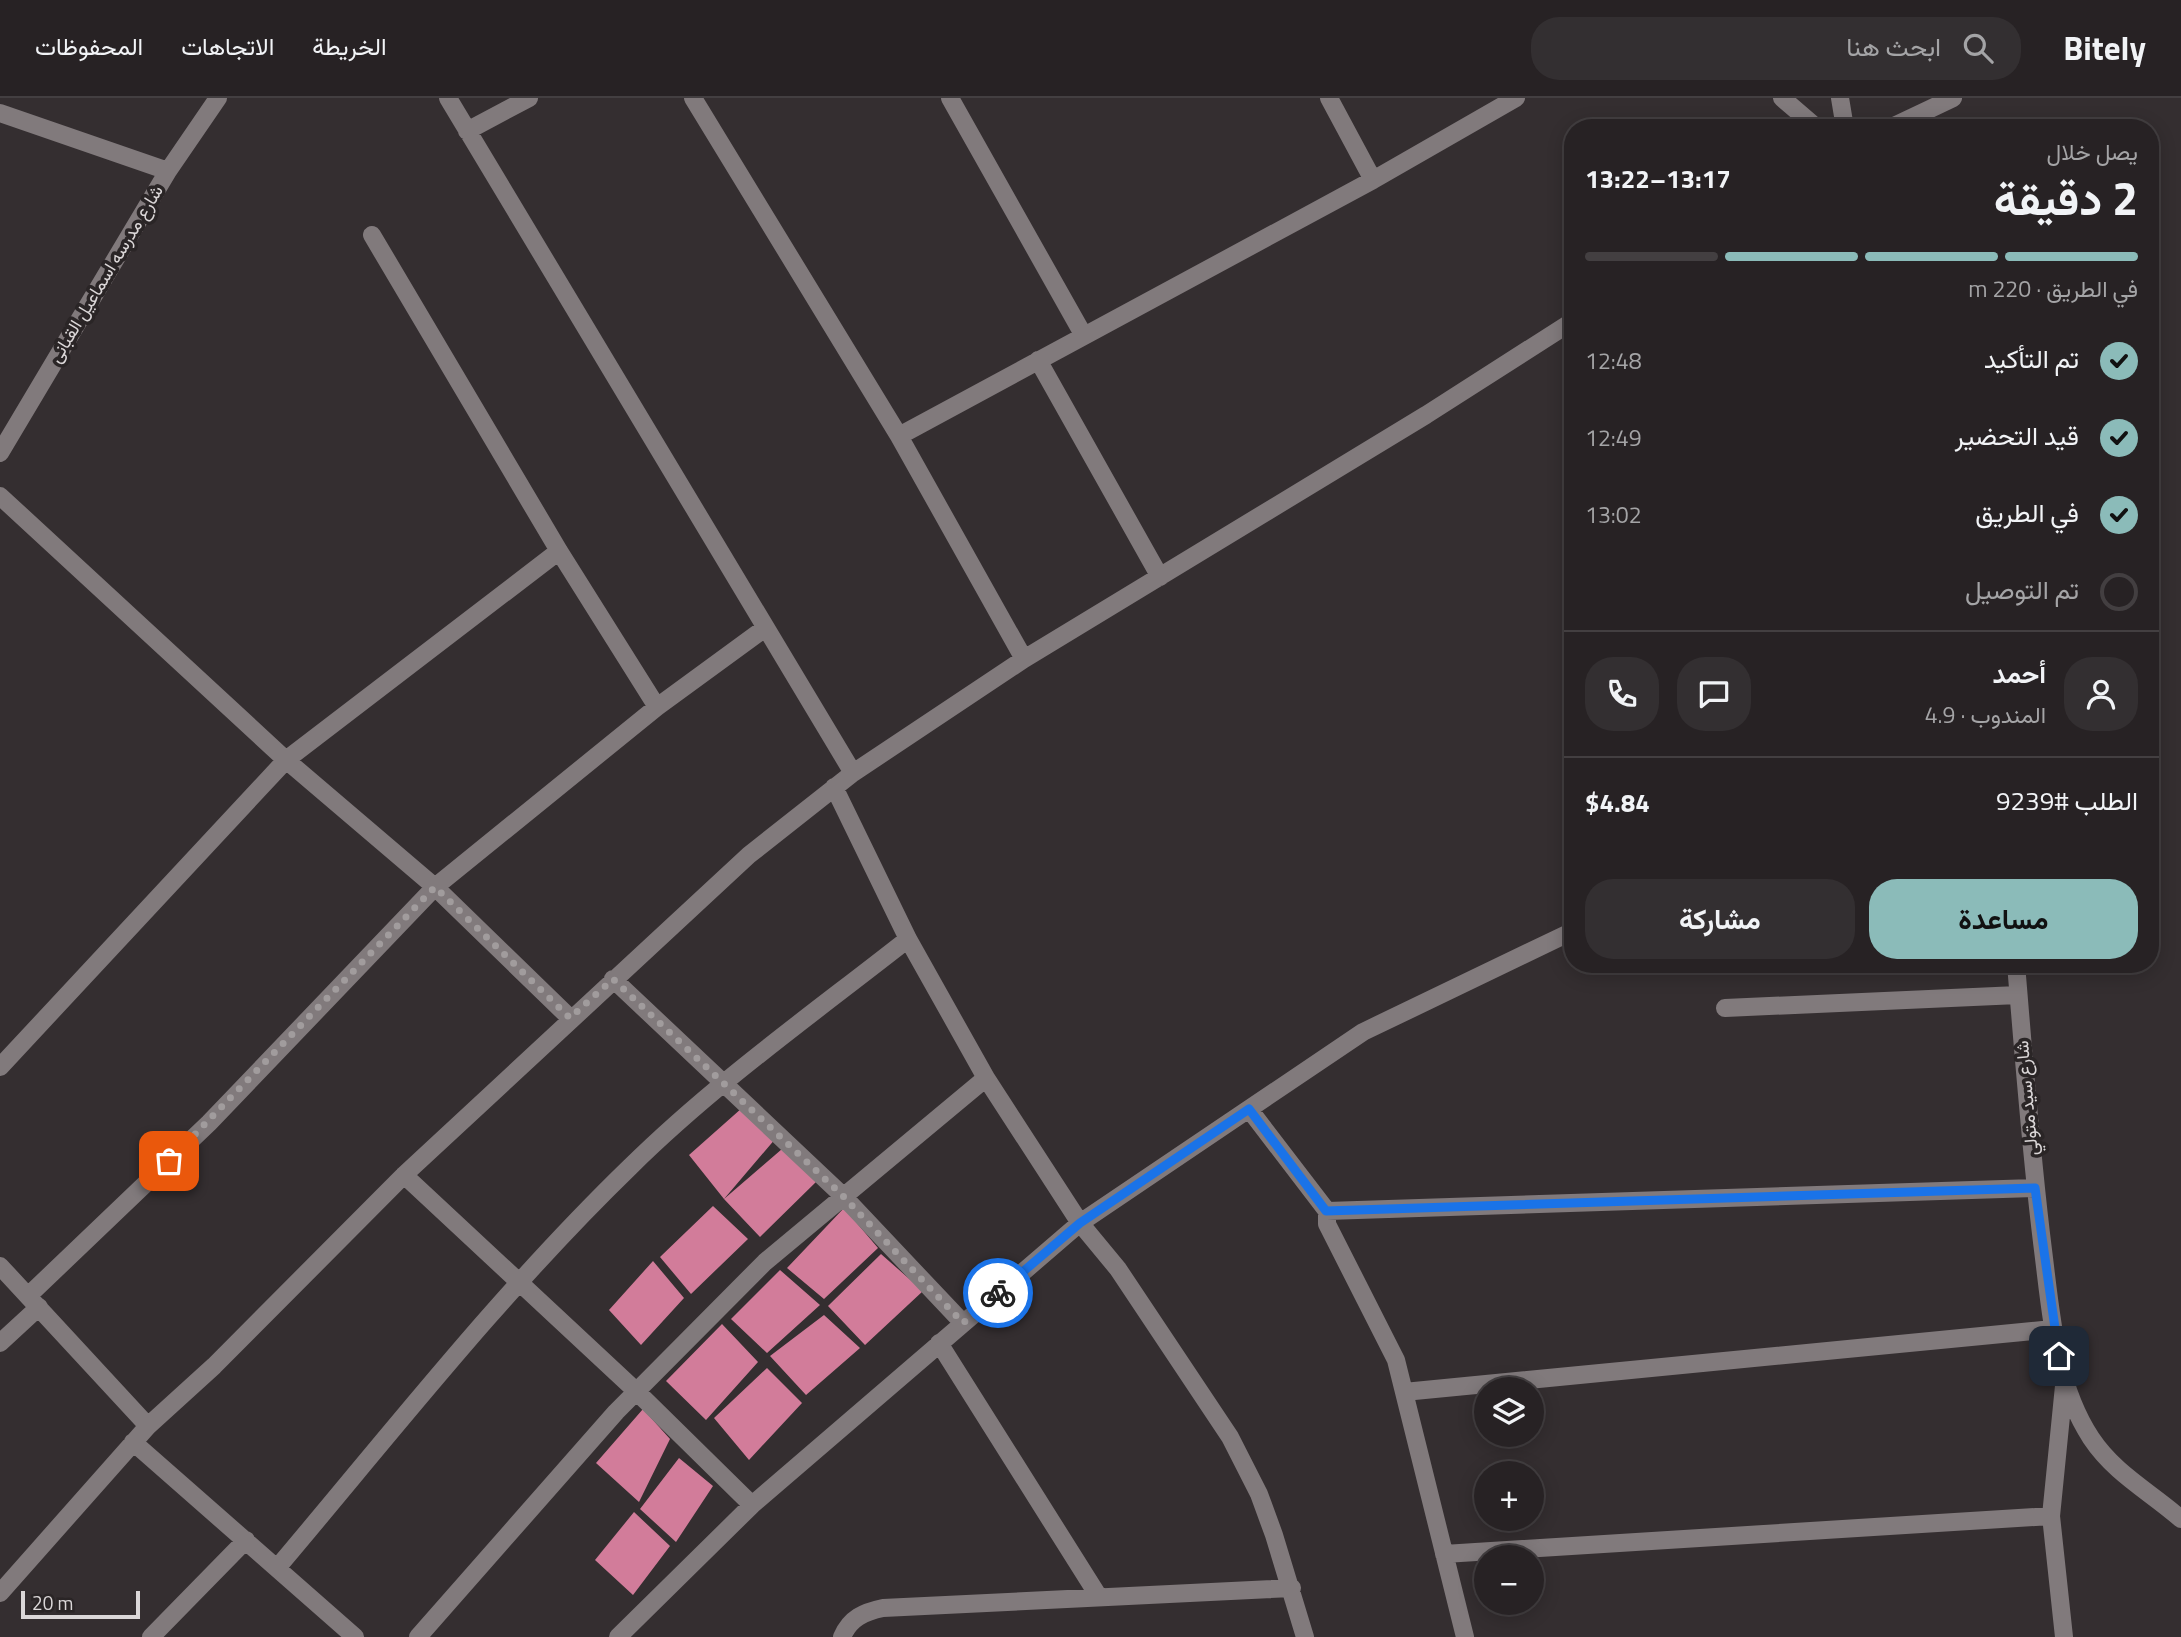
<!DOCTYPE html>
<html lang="ar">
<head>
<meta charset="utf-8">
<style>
	body { margin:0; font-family:"Titillium Web",Vazirmatn,sans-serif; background:#332f31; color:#f1f3f6; direction:rtl; height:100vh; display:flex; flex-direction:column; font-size:26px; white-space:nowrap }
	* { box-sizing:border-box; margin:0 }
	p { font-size:23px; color:#a4a4a6 }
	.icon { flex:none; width:38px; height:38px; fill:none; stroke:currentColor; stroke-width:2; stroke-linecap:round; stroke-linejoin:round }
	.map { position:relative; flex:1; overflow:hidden; direction:ltr }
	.sheet { position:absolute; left:1564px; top:21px; width:595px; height:854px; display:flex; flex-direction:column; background:#272224; border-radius:28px; box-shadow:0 4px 18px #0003,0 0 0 2px #433f41; direction:rtl }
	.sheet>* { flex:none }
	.controls { position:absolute; left:1474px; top:1279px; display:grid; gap:14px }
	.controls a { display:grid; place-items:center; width:70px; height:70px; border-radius:50%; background:#272224; box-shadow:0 4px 18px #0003,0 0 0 2px #433f41; font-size:35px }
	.scale { position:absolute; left:21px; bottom:18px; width:119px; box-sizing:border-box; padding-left:7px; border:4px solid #dbd7d8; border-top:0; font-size:19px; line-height:24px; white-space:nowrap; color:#dbd7d8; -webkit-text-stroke:5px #2a2526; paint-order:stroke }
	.pin { position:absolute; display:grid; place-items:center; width:60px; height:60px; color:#fff; margin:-30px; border-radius:14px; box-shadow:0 4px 10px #0006 }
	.courier { position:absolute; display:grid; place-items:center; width:70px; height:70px; margin:-35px; border:5px solid #1a73e8; border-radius:50%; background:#fff; color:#222; box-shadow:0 2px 9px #0007 }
	.head em { font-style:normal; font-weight:700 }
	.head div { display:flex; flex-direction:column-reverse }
	.head { display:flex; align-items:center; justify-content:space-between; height:119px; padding:0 21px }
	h1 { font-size:46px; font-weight:700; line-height:52px }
	.bar { display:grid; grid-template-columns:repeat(4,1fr); gap:10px 7px; align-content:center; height:84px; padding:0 21px }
	.bar i { height:9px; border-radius:5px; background:#433f41 }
	.bar .on { background:#8bbbb9 }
	.bar p { grid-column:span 4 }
	.line { display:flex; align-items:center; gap:18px; padding:0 21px; border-top:2px solid #433f41 }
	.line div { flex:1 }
	.round { display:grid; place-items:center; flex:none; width:74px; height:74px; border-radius:28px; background:#332f31 }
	ol { padding:0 21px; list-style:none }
	li { display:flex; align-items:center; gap:21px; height:77px }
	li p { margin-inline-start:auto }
	li .icon { padding:7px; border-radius:50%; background:#8bbbb9; color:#111; stroke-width:4 }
	li:last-child { color:#a4a4a6 }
	li i { width:38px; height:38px; border:4px solid #433f41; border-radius:50% }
	.button { display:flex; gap:14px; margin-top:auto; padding:14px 21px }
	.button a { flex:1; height:80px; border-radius:28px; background:#8bbbb9; color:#111; font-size:28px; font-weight:700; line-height:80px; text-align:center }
	.button a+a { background:#332f31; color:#f1f3f6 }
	header { display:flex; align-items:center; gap:42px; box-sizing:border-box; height:98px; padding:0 35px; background:#272224; border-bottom:2px solid #433f41 }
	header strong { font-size:33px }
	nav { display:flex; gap:38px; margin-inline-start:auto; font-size:24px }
	.search { width:490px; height:63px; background:#332f31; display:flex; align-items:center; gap:18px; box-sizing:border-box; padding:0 24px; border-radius:28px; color:#a4a4a6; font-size:26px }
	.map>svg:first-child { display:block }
	.building { fill:#d27c9a }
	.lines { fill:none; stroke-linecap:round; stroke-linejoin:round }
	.minor { stroke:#817a7c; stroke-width:18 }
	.done { stroke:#a19c9d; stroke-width:7; stroke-dasharray:0 12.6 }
	.route { stroke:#1a73e8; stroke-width:9 }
	.labels { text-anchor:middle; stroke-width:7; stroke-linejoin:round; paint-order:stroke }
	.street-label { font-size:18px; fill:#dbd7d8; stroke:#2a2526 }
</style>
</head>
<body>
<header>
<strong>Bitely</strong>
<div class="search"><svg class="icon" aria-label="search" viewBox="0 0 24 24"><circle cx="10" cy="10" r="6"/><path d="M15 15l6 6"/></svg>ابحث هنا</div>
<nav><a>الخريطة</a><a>الاتجاهات</a><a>المحفوظات</a></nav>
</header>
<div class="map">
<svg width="2181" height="1539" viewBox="0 0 2181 1539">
	<rect width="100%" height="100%" fill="#342e30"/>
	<!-- building -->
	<path class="building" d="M742,1010l34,30 -52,61 -35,-44z
		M782,1051l35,32 -57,56 -36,-38z
		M713,1108l35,33 -57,55 -31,-37z
		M844,1110l34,40 -54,51 -37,-31z
		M881,1156l42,37 -58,54 -37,-39z
		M653,1163l31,37 -43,47 -32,-35z
		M780,1172l40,35 -53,48 -36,-34z
		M824,1217l36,33 -54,47 -36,-39z
		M722,1226l36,38 -52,58 -40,-39z
		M767,1270l35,35 -53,57 -35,-42z
		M643,1311l27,30 -31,63 -43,-39z
		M679,1360l34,28 -37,56 -36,-33z
		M634,1414l36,34 -37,49 -38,-35z"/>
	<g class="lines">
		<!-- minor -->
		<path class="minor" d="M448,0l405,675
			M693,0l206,338 125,223
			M950,0l134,238
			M1329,0l44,82
			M1782,0l35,30
			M1840,0l5,30
			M0,15l168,58
			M1890,30l63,-30
			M467,33l62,-33
			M372,137l187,316 98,156
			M1038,262l122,217
			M899,338l474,-256 143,-82
			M0,355l168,-282 50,-73
			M0,398l286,264 149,127 135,131
			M834,689l74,152 78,139 94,145 38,46 112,168 29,57 15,41 31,102
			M2016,866c8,95 15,191 27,286 8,63 12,133 48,188 24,36 58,53 90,81
			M613,881l229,216 121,128
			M1725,910l293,-13
			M0,969l286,-307 273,-209
			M1249,1011l78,102v13l69,136 69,277
			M404,1077l232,216 116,114
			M1327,1113l708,-23
			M0,1168l148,160
			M28,1198l181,-173 226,-236 222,-180 108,-79
			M0,1245l39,-36
			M939,1245l160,254
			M2064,1288l-13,130 13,121
			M1404,1294l649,-63
			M133,1344l222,195
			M1444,1456l607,-38
			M277,1470c115,-136 225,-277 353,-401 85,-84 184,-154 278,-228
			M0,1495l148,-167 66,-60 190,-191 345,-320 104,-82 171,-114 402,-244 147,-94
			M151,1539l95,-97
			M418,1539l198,-225 149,-150 221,-184
			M618,1539l134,-132 328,-282 283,-191 210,-101
			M842,1539c8,-19 22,-25 41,-29l409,-20"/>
	</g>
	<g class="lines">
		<!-- done -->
		<path class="done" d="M169,1063l266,-274 135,131 43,-39 229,216 121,128 35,-30"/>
		<!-- route -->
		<path class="route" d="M998,1195l82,-70 169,-114 77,102 709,-23 24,168"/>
	</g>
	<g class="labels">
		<!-- street labels -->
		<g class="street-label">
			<text transform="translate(106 176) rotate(-59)" y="6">شارع مدرسه اسماعيل القبانى</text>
			<text transform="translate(2027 1000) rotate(-95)" y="6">شارع سيد متولي</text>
		</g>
	</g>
</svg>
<div class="controls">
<a><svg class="icon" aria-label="layers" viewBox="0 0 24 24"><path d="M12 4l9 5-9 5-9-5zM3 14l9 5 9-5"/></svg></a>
<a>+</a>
<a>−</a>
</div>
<div class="scale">20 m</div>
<div class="pin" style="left:169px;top:1063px;background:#ea580c"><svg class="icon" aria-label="bag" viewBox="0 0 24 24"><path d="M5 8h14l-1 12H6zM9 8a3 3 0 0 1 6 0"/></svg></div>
<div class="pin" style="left:2059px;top:1258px;background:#1f2937"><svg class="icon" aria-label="home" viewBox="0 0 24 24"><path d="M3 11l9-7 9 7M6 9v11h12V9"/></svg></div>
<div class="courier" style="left:998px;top:1195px"><svg class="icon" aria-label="bike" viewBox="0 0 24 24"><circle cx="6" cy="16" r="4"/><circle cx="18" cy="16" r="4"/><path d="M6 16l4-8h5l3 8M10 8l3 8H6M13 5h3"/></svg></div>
<section class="sheet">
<div class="head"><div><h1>2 دقيقة</h1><p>يصل خلال</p></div><em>13:17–13:22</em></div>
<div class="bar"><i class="on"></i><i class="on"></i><i class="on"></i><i></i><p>في الطريق · 220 m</p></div>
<ol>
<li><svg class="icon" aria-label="check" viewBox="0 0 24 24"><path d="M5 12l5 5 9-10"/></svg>تم التأكيد<p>12:48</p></li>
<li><svg class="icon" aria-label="check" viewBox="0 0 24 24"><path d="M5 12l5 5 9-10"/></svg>قيد التحضير<p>12:49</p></li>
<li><svg class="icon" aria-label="check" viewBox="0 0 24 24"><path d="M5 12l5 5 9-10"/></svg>في الطريق<p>13:02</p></li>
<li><i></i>تم التوصيل</li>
</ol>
<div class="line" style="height:126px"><a class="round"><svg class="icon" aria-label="person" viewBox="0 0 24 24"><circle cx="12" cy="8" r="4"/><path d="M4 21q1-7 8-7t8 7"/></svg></a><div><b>أحمد</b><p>المندوب · 4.9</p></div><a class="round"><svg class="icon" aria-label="chat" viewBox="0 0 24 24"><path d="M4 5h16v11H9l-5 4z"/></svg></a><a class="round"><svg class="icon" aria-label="phone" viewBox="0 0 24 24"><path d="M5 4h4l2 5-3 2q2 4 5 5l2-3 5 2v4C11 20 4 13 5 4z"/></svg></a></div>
<div class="line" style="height:91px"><div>الطلب #9239</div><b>$4.84</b></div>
<div class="button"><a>مساعدة</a><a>مشاركة</a></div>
</section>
</div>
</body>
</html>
